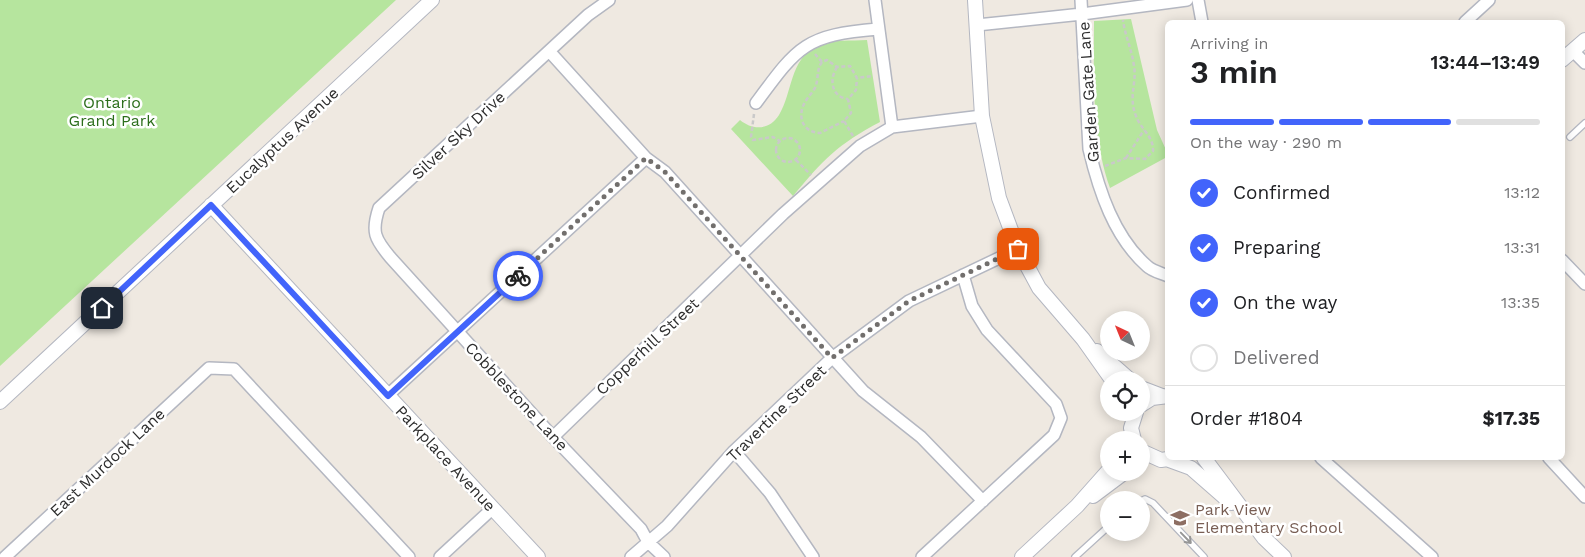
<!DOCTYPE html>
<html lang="en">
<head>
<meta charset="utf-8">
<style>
	body { margin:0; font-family:"Work Sans",sans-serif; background:#f6f6f6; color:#202124; height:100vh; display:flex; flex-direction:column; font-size:19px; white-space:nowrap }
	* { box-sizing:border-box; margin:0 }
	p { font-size:16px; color:#757577 }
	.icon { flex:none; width:28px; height:28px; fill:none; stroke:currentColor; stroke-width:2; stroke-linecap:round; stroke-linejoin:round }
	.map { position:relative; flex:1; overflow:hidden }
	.details { position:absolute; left:1165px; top:20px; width:400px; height:440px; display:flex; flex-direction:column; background:#fff; border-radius:8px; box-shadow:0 2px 12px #0003 }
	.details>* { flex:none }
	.needle { width:32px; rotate:317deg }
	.controls { position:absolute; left:1100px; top:311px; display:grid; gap:10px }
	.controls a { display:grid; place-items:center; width:50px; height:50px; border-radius:50%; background:#fff; box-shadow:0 2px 12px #0003; font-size:25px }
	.pin { position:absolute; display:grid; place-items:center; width:42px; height:42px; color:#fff; margin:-21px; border-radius:10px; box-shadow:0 2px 8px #0006 }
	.courier { position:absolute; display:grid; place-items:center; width:50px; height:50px; margin:-25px; border:4px solid #4264fb; border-radius:50%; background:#fff; color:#222; box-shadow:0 1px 6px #0007 }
	.summary em { font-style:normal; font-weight:600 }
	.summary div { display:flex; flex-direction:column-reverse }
	.summary { display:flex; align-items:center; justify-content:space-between; height:85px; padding:0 25px }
	h1 { font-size:32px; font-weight:600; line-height:38px }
	.bar { display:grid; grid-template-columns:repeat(4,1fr); gap:8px 5px; align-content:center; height:60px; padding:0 25px }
	.bar i { height:6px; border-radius:4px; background:#e0e0e0 }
	.bar .current { background:#4264fb }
	.bar p { grid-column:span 4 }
	.line { display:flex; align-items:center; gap:12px; padding:0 25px; border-top:1px solid #e0e0e0 }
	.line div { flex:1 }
	ol { padding:0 25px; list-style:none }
	li { display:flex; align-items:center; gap:15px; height:55px }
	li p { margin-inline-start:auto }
	li .icon { padding:5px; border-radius:50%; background:#4264fb; color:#fff; stroke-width:4 }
	li:last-child { color:#757577 }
	li i { width:28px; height:28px; border:2px solid #e0e0e0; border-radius:50% }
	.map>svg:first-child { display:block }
	.green { fill:#b6e59e }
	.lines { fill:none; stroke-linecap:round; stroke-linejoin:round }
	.service-casing { stroke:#b4b7c1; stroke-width:8 }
	.minor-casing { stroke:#b4b7c1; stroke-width:14 }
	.tertiary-casing { stroke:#b4b7c1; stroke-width:16 }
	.path { stroke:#c9c9c9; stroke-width:2.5; stroke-dasharray:4 2.5; stroke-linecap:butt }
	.service { stroke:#fff; stroke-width:5.5 }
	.minor { stroke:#fff; stroke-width:11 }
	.tertiary { stroke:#fff; stroke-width:14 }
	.oneway { stroke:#969696 }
	.done { stroke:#726f6d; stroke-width:5; stroke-dasharray:0 9 }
	.route { stroke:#4264fb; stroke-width:6 }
	.labels { text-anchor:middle; stroke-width:5; stroke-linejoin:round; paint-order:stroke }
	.street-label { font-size:16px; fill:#2e2e2e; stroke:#fff }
	.park-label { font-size:16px; fill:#2c6e1b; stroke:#fff }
	.education-label { font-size:16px; fill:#785e54; stroke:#fff; text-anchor:start }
</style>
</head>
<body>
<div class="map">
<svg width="1585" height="557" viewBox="0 0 1585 557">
	<rect width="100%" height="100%" fill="#efe9e1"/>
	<!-- green -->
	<path class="green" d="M0,0h396l-396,366z
		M1131,19l26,111 10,22v5l-57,31c-19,-55 -16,-109 -16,-167z
		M867,40l13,82c-42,22 -57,38 -87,74l-62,-67 9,-9c12,10 29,11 39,-5 14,-23 10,-55 38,-69 14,-7 35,-5 50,-6z"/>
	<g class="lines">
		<!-- service casing -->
		<g class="service-casing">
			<path id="service" d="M1570,137l15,-14
				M1141,501l4,-2 8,4 51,54
				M1075,557l34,-31"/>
		</g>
		<!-- minor casing -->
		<g class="minor-casing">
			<path id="minor" d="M609,0l-21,15 -209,193c-8,24 -4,31 11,49l163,180 88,92 7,13 16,15
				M875,0l17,127
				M1081,0l8,149c10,42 25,88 58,117 5,5 14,7 21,10
				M1198,0l4,22
				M1465,22l24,-22
				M977,25l105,-11 105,-14
				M549,51l97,107 19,14 198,219 58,46 62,64
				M1573,51l12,12
				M756,103c42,-57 49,-68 122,-74
				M1562,260l23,24
				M388,395l258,-237
				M553,437l230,-223 77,-68 32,-19 90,-11
				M734,451l36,42 43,64
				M1321,458l111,99
				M1549,458l36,39
				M5,557l204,-189 25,1 175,188
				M440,557l53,-49
				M631,557l36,-31 67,-75 98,-93 77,-57 109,-52
				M922,557l132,-122 7,-17 -5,-14 -69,-74 -15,-24 -9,-31"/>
		</g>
		<!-- tertiary casing -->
		<g class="tertiary-casing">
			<path id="tertiary" d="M975,0l7,116 17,82 19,51 21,39 44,51 29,41
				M1562,60l23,-20
				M211,205l327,352
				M1097,351l33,29
				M1141,388l21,8
				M0,402l432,-402
				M1141,405l11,-7 16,-2
				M1134,440l-3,-12 5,-16
				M1141,451l20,9 14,-2
				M1204,458l60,80 20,19
				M1169,460l22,8 40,35
				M1093,496l32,-24
				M1022,557l55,-51 32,-36"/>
		</g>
		<!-- path -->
		<path class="path" d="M815,54l7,8 5,-2 10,7 13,-1 7,12 16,-2
			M822,62c-6,8 -3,17 -7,26 -3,5 -7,9 -10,14 -8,14 -3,30 15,31l24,-12
			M837,67c-8,12 -6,30 11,32
			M754,114l-3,23 2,3 20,-3 7,4
			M853,136l-9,-15 7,-8 -3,-14 8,-9 1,-12
			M776 150a12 12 0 1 1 24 0a12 12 0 1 1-24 0Z
			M1126,158l18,-28
			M796,160l15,15
			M1105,166l21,-8 19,1 8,-8c1,-14 -13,-23 -17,-35 -8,-20 1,-32 -2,-50 -2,-16 -9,-30 -11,-46"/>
		<!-- service -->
		<use href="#service" class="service"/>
		<!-- minor -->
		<use href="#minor" class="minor"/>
		<!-- tertiary -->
		<use href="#tertiary" class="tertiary"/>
	</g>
	<!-- one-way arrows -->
	<defs><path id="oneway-shaft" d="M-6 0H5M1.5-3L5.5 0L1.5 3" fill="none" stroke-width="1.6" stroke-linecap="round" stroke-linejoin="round" transform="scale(1.25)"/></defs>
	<use class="oneway" href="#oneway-shaft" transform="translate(1186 538) rotate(46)"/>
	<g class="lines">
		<!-- done -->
		<path class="done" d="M518,276l128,-118 19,14 167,186 77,-57 109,-52"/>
		<!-- route -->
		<path class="route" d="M102,308l109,-103 177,191 130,-120"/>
	</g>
	<!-- icons -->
	<defs>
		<g id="school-bare" transform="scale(1.5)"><path d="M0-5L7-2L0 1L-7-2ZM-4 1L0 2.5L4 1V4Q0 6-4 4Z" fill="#8d6e63" stroke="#fff" stroke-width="2.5" paint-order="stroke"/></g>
	</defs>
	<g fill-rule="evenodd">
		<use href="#school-bare" x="1180" y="518"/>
	</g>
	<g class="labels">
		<!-- street labels -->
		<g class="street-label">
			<text transform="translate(1088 92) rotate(-94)" y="6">Garden Gate Lane</text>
			<text transform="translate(458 135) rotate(-43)" y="6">Silver Sky Drive</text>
			<text transform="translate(282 140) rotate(-43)" y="6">Eucalyptus Avenue</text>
			<text transform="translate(647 346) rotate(-43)" y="6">Copperhill Street</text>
			<text transform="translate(517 396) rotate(47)" y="6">Cobblestone Lane</text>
			<text transform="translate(776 413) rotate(-44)" y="6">Travertine Street</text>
			<text transform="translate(446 458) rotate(47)" y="6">Parkplace Avenue</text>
			<text transform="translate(107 462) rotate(-43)" y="6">East Murdock Lane</text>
		</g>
		<!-- park labels -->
		<g class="park-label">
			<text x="112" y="108">Ontario<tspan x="112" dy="18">Grand Park</tspan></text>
		</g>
		<!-- education labels -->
		<g class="education-label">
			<text x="1195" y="515">Park View<tspan x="1195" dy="18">Elementary School</tspan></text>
		</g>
	</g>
</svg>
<div class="controls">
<a><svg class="needle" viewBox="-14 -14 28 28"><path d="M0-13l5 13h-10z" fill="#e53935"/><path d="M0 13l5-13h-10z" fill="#757577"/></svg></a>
<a><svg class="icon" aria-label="locate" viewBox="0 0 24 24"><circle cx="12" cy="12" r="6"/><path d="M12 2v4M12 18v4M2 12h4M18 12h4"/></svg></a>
<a>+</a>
<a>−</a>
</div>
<div class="pin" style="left:1018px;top:249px;background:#ea580c"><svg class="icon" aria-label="bag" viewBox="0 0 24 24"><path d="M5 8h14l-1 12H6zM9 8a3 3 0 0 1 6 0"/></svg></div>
<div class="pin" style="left:102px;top:308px;background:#1f2937"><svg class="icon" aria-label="home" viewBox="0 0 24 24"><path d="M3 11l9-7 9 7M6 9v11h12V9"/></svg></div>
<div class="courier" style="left:518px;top:276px"><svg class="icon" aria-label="bike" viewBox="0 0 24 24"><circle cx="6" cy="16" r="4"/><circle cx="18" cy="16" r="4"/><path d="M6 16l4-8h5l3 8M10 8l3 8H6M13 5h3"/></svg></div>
<section class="details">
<div class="summary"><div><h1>3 min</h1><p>Arriving in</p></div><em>13:44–13:49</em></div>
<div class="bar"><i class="current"></i><i class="current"></i><i class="current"></i><i></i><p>On the way · 290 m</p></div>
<ol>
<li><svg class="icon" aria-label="check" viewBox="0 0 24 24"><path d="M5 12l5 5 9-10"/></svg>Confirmed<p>13:12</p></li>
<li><svg class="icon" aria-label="check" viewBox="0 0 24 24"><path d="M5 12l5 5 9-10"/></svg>Preparing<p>13:31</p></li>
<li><svg class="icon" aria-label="check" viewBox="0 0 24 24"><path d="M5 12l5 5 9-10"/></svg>On the way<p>13:35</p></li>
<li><i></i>Delivered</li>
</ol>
<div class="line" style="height:65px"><div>Order #1804</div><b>$17.35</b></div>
</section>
</div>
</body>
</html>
